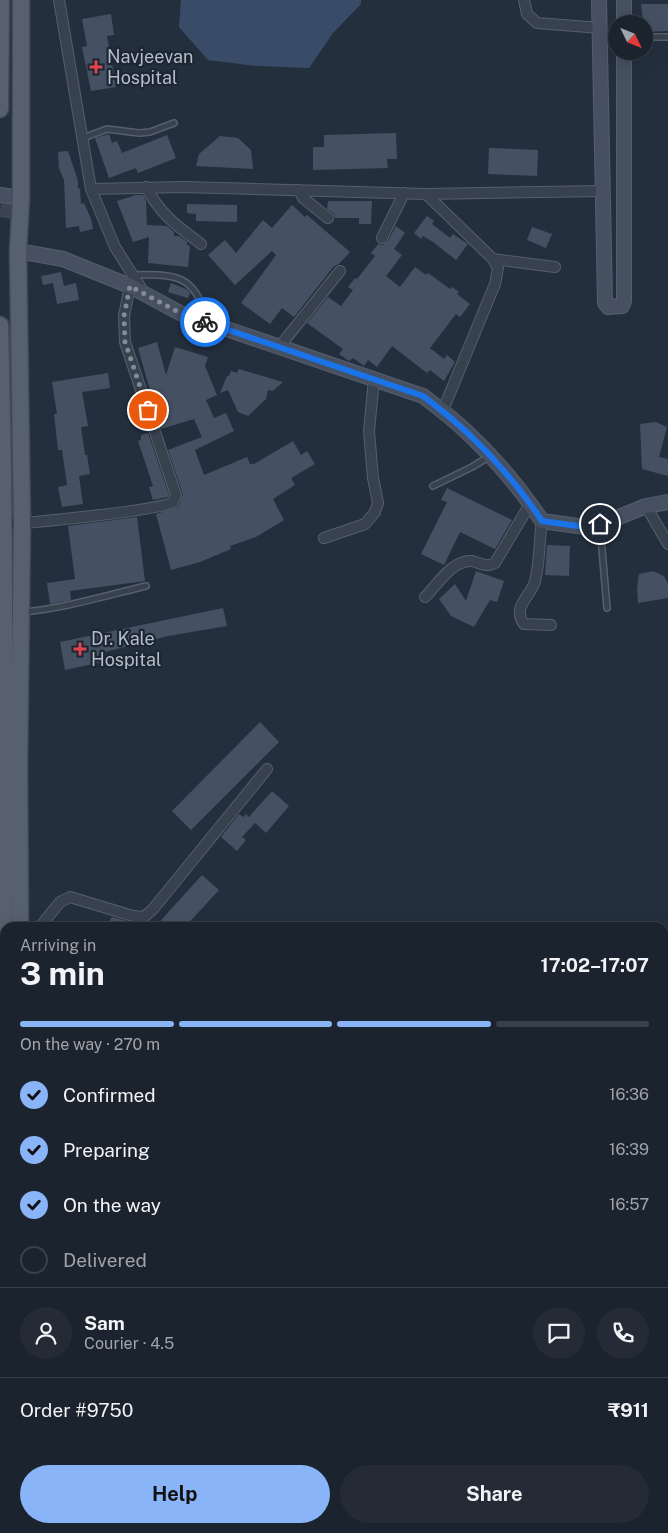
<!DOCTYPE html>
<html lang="en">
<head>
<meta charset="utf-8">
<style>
	body { margin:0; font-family:"Public Sans",sans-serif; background:#242b36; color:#f1f3f6; height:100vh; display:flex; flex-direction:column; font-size:19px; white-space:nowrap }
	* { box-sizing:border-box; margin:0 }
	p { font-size:16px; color:#a0a4aa }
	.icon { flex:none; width:28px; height:28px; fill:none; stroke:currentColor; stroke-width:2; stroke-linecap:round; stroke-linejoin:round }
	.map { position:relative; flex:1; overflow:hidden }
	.side { position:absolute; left:0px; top:922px; width:669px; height:611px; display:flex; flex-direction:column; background:#1b232e; border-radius:15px 15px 0 0; box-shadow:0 5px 20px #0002,0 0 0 1px #39404a }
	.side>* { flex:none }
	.needle { width:32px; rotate:133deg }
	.tools { position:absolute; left:608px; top:15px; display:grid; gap:10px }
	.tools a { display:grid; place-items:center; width:45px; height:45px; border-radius:50%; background:#1b232e; box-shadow:0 5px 20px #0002,0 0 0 1px #39404a; font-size:25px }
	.pin { position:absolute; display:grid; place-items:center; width:42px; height:42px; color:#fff; margin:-21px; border:2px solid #fff; border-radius:50%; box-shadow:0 1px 5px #0007 }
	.courier { position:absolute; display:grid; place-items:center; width:50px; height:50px; margin:-25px; border:4px solid #1a73e8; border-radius:50%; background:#fff; color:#222; box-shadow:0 1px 6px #0007 }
	.overview em { font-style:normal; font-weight:700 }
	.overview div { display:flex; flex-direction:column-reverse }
	.overview { display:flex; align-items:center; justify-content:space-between; height:85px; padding:0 20px }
	h1 { font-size:32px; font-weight:700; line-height:38px }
	.bar { display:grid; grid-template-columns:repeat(4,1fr); gap:8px 5px; align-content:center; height:60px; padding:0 20px }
	.bar i { height:6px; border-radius:4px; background:#39404a }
	.bar .selected { background:#8ab4f8 }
	.bar p { grid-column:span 4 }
	.line { display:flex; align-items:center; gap:12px; padding:0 20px; border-top:1px solid #39404a }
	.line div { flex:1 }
	.round { display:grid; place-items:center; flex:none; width:52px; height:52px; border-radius:26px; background:#242b36 }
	ol { padding:0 20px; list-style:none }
	li { display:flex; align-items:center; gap:15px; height:55px }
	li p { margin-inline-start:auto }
	li .icon { padding:5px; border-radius:50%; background:#8ab4f8; color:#111; stroke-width:4 }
	li:last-child { color:#a0a4aa }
	li i { width:28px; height:28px; border:2px solid #39404a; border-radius:50% }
	.primary-button { display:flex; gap:10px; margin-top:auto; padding:10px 20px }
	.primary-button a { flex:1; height:58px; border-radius:30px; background:#8ab4f8; color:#111; font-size:20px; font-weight:700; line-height:58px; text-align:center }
	.primary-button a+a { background:#242b36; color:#f1f3f6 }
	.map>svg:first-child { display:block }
	.water { fill:#394c67 }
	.building { fill:#455162 }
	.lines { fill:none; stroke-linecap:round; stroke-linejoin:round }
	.secondary-tunnel { stroke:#3a4453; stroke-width:14; stroke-dasharray:14 7; stroke-linecap:butt }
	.lane-casing { stroke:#565f6c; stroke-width:8 }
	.street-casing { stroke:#565f6c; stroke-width:12 }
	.secondary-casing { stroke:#565f6c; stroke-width:16 }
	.primary-casing { stroke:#414a57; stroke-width:19 }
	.lane { stroke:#38414e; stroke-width:5 }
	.street { stroke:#38414e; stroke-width:10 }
	.secondary { stroke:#465061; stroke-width:14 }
	.primary { stroke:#56606e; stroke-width:16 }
	.done { stroke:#828b98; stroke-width:5; stroke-dasharray:0 9 }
	.route { stroke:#1a73e8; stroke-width:6 }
	.health-dot { fill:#e0444e; stroke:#1d2633; stroke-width:2 }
	.labels { text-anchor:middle; stroke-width:4.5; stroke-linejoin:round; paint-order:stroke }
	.poi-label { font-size:18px; fill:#b4bcc9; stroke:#1d2633; text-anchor:start }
</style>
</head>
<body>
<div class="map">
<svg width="668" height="1533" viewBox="0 0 668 1533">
	<rect width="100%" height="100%" fill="#242f3e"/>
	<!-- water -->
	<path class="water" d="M181,0h180v4l-28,29 -24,35 -52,-2 -49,-6 -29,-33z"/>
	<!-- building -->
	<path class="building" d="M641,4h27v27l-24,1z
		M111,14l3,21 -7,1 9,51 -25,4 -9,-44 5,-1 -5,-27z
		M396,133l1,26h-10l1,9 -75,2v-23h11v-12z
		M109,134l3,9 5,-2 5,12 45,-18 9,23 -38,15 -2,-5 -27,10 -14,-40z
		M220,136l18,2 13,12 2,19 -57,-3 3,-12z
		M489,148l49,2 -1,26 -49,-2z
		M68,151l10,30v7l2,1 1,15 3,-1 7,16 2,10 -13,3 -1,-6 -13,2 -2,-48 -5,-12 -1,-16z
		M136,195h7l3,6 1,24 20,1 7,6v4h5l8,6v3l3,1 -2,21 -40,-4 1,-26 -16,5 -16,-41z
		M328,201h44l-1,23h-12v-6h-24l-2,-5 -6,-4z
		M187,204l50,1v17l-41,-1v-7l-9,-1z
		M292,205l13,12 2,-2 43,37 -11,12 -5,2 -40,51 -12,-9 -12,16 -29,-21 35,-48 -4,-4 -37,34 -27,-30 17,-15 11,13 27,-33 9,8z
		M427,216l7,5 -2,3 18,14 3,-4 15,10 -12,16 -23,-18 -10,-6 -2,3 -7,-6z
		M396,226l9,7 -11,16 8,6 -16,21 14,11 15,-20 11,8 2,-2 22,16 2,-2 7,5 -2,2 13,10 -10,13 -4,-3 -26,34 14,11 3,-4 8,7 -11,19 -14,-11 -3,3 -35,-27 -15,21 -9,-7 -4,6 -11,-8 -4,3 -10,-7 4,-5 -36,-26 21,-26 13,9 12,-16 -5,-3 7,-9 2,1 18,-23 -4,-3 7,-9 5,1 5,-4z
		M532,227l20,7 -6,14 -19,-8z
		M61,272l3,14 12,-3 3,17 -22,4 -4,-21 -10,2 -2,-9z
		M171,283l15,6 4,4 -2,5 -20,-6z
		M157,342l9,33 9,-28 33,10 -3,9 12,29 -11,5 8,18 12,-5 8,18 -39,19 9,25 43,-18 3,7h4l39,-23 8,14 6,-4 8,13 -24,14 4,7 -22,14 11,21 -28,17 -26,9 1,3 -31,13 -29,8 -15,-56 22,-7 5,-13 -15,-44 34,-13 -8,-18 -33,10 -23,-81z
		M239,369l44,13 -10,9 -5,-1 -2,9 -18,17 -10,-4 -10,-22 -8,3 7,-17h2l2,-5 6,2z
		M108,373l2,15 -28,4 6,34 -7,1 4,28h2l3,19 -11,2 4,28 -21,3 -4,-20 9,-2 -5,-35h-4l-4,-36h3l-5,-32z
		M656,422l11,5 -8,30 9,2v17l-26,-7 -2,-45z
		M148,433l21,62 -1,2 -15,3 -4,-13 4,-1 -15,-45 3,-1v-5z
		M447,488l65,32 -17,29 -35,-17 -16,33 -23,-11 26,-52 -6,-2z
		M137,517l8,64 -75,10 1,9 -21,4 -3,-21 28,-4 -7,-53z
		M547,545l23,1 -1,30 -24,-1z
		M476,571l28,10 -7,21 -7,-2 -16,27 -23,-11 -12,-17 16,-15 11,17z
		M653,571l11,5 4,8v14l-30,5 -1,-14 2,-15z
		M223,608l4,18 -59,10 -63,16 2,9 -42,9 -5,-28z
		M260,722l19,20 -88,88 -19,-19z
		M272,791l17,15 -23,27 -11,-10 -13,14 4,3 -9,11 -16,-14 18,-23 4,3 3,-3 3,3z
		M202,875l17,15 -35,38h-30z
		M112,917l18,5 8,6h-33z"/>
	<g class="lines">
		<!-- secondary-tunnel -->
		<path class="secondary-tunnel" d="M0,210l20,3"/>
		<!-- lane casing -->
		<g class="lane-casing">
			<path id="lane" d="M644,37h24
				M83,138l24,-9 32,4 11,-1 24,-9
				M133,275c44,-1 60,-1 75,45
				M433,486l39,-19 18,-11
				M600,526l7,82
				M5,613c48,-1 95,-16 141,-27
				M0,1386l5,3"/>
		</g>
		<!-- street casing -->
		<g class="street-casing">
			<path id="street" d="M59,0l32,189 24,58 29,46
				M524,0l3,14 10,9 63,5
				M146,187c14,27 31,39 55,57
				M91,189l93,-2 242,7 177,-3
				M299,190l4,8 25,20
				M426,194l67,65 5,9 -3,16 -52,126
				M382,238l22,-45
				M493,259l62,8
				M280,346l60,-75
				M646,506l22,38
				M542,521c-3,20 -2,42 -7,60 -3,14 -24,26 -11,43l27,1
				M3,524c19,0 161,-14 170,-22 0,-1 3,-7 3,-7l-51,-153 -1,-26 6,-30
				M324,538l41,-14 10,-12 3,-9 -5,-25 -4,-47 5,-52
				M425,597c12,-12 28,-38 47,-36 8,2 15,7 23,2l35,-59
				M39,928l21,-26 10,-5 63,19 11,1 9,-8 114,-140
				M0,1512l5,2
				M520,1529l1,4"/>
		</g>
		<!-- secondary casing -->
		<g class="secondary-casing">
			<path id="secondary" d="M599,0l6,303 3,4 14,-1 2,-5v-250
				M624,24v-24
				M0,195l21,3
				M18,251l45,8 67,27 50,27 243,83c47,34 87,77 119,125l50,7 54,-22 22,-4"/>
		</g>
		<!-- primary casing -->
		<g class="primary-casing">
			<path id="primary" d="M0,109l1,-109
				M0,325c9,330 0,660 5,990
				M20,928l-1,-164 3,-240 -4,-273 3,-53v-198
				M8,1529l1,4
				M26,1533v-4"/>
		</g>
		<!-- lane -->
		<use href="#lane" class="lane"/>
		<!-- street -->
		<use href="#street" class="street"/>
		<!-- secondary -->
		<use href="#secondary" class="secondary"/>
		<!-- primary -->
		<use href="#primary" class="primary"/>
	</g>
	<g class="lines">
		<!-- done -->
		<path class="done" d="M148,410l-23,-68 -1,-26 6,-30 50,27 25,9"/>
		<!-- route -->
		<path class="route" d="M205,322l218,74c46,34 87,77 119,125l50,7 8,-4"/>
	</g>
	<!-- markers -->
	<g class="health-dot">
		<path d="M93.5 59.5h5v5h5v5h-5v5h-5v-5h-5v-5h5z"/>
		<path d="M77.5 641.5h5v5h5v5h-5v5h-5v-5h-5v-5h5z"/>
	</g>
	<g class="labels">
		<!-- poi labels -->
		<g class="poi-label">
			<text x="107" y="63">Navjeevan<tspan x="107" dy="21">Hospital</tspan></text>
			<text x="91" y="645">Dr. Kale<tspan x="91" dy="21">Hospital</tspan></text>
		</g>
	</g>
</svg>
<div class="tools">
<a><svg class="needle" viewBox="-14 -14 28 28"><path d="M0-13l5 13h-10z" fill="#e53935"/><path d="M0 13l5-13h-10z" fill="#a0a4aa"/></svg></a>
</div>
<div class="pin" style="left:148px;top:410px;background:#ea580c"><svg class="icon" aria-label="bag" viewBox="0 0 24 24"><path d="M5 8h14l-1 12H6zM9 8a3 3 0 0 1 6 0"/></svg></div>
<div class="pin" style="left:600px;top:524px;background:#1f2937"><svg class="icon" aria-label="home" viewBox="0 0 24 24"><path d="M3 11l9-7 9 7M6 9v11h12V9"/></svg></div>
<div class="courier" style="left:205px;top:322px"><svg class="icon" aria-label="bike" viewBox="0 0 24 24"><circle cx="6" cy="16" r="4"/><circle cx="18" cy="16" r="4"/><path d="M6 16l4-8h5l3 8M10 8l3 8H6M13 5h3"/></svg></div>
<section class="side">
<div class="overview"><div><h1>3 min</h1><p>Arriving in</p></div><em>17:02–17:07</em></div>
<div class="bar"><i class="selected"></i><i class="selected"></i><i class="selected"></i><i></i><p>On the way · 270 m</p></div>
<ol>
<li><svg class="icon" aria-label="check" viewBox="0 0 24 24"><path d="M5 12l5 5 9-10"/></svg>Confirmed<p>16:36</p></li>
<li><svg class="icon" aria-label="check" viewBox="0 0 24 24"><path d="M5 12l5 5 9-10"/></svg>Preparing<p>16:39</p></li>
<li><svg class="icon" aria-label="check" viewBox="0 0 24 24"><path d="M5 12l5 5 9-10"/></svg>On the way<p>16:57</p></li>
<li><i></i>Delivered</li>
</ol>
<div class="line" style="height:90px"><a class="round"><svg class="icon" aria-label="person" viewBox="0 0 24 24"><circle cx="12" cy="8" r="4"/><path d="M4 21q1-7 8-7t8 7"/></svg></a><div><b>Sam</b><p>Courier · 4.5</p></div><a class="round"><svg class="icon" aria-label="chat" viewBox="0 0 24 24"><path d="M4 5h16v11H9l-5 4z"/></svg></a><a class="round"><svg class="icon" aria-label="phone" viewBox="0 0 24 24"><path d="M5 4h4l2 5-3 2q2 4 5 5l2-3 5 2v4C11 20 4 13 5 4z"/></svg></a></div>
<div class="line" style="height:65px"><div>Order #9750</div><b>₹911</b></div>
<div class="primary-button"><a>Help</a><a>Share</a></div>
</section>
</div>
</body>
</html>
